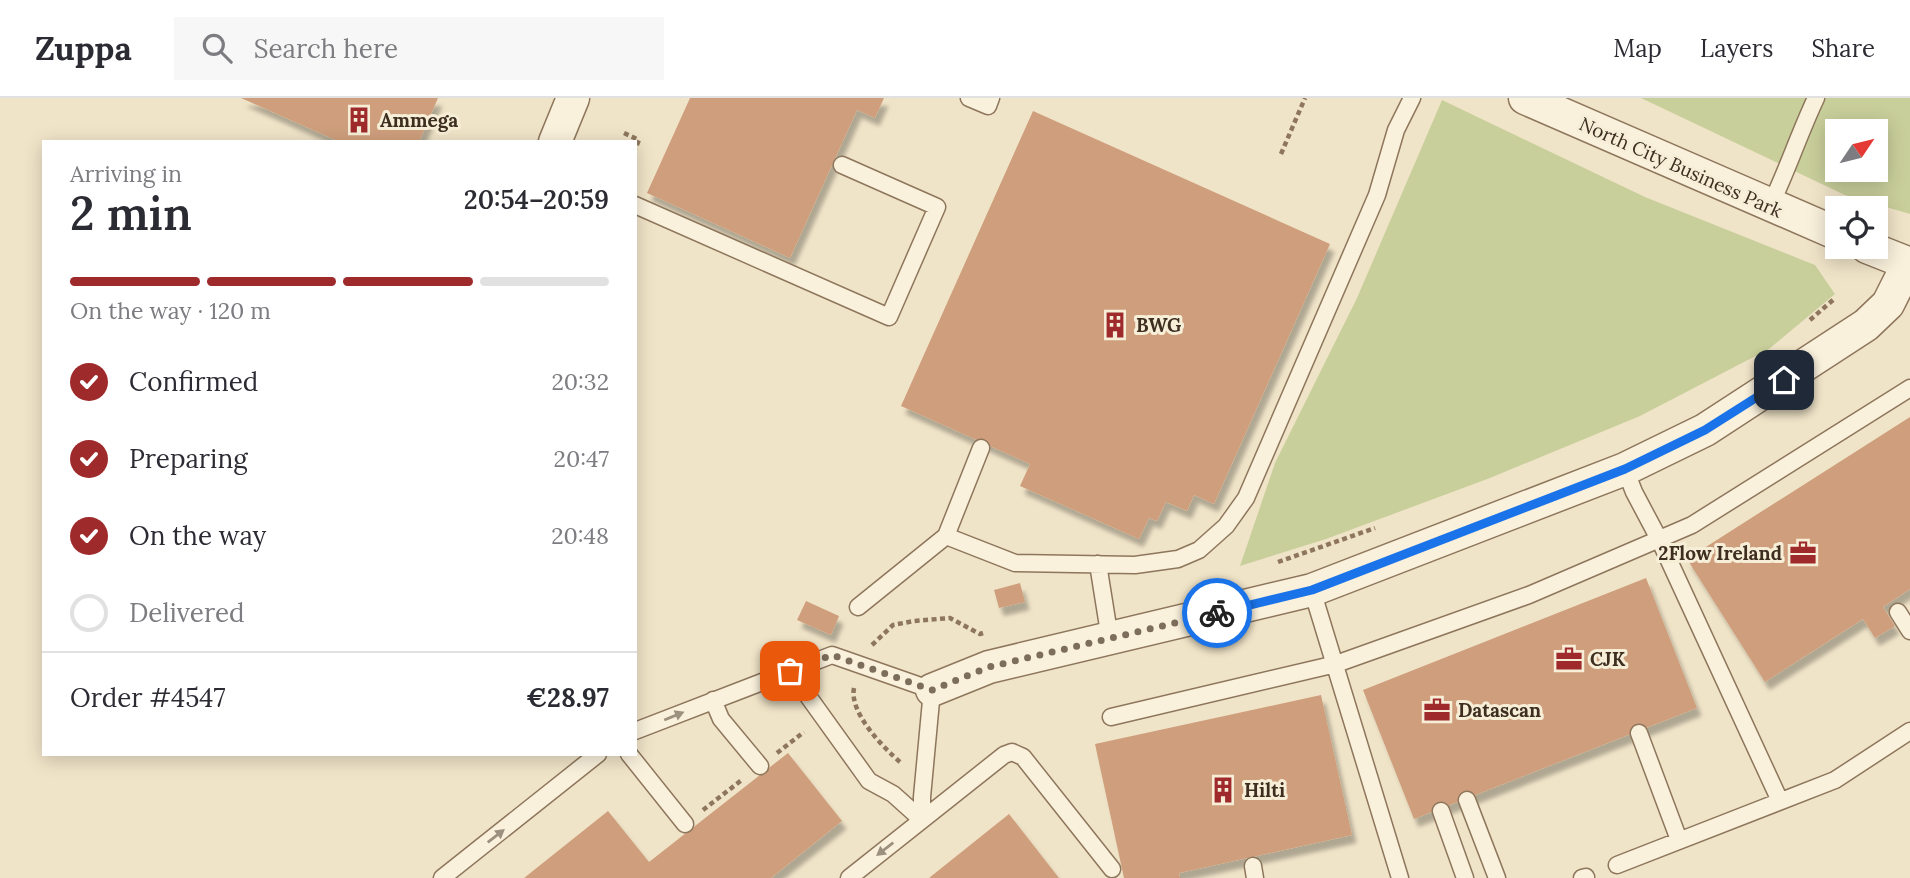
<!DOCTYPE html>
<html lang="en">
<head>
<meta charset="utf-8">
<style>
	body { margin:0; font-family:Lora,serif; background:#f7f7f7; color:#2b2b33; height:100vh; display:flex; flex-direction:column; font-size:26px; white-space:nowrap }
	* { box-sizing:border-box; margin:0 }
	p { font-size:23px; color:#7c7c81 }
	.icon { flex:none; width:38px; height:38px; fill:none; stroke:currentColor; stroke-width:2; stroke-linecap:round; stroke-linejoin:round }
	.map { position:relative; flex:1; overflow:hidden }
	.drawer { position:absolute; left:42px; top:42px; width:595px; height:616px; display:flex; flex-direction:column; background:#fff; border-radius:0px; box-shadow:0 4px 18px #0003 }
	.drawer>* { flex:none }
	.needle { width:46px; rotate:55deg }
	.buttons { position:absolute; left:1825px; top:21px; display:grid; gap:14px }
	.buttons a { display:grid; place-items:center; width:63px; height:63px; border-radius:0px; background:#fff; box-shadow:0 4px 18px #0003; font-size:35px }
	.pin { position:absolute; display:grid; place-items:center; width:60px; height:60px; color:#fff; margin:-30px; border-radius:14px; box-shadow:0 4px 10px #0006 }
	.courier { position:absolute; display:grid; place-items:center; width:70px; height:70px; margin:-35px; border:5px solid #1a73e8; border-radius:50%; background:#fff; color:#222; box-shadow:0 2px 9px #0007 }
	.headline em { font-style:normal; font-weight:600 }
	.headline div { display:flex; flex-direction:column-reverse }
	.headline { display:flex; align-items:center; justify-content:space-between; height:119px; padding:0 28px }
	h1 { font-size:46px; font-weight:600; line-height:52px }
	.bar { display:grid; grid-template-columns:repeat(4,1fr); gap:10px 7px; align-content:center; height:84px; padding:0 28px }
	.bar i { height:9px; border-radius:5px; background:#e1e1e2 }
	.bar .selected { background:#9e2a2b }
	.bar p { grid-column:span 4 }
	.line { display:flex; align-items:center; gap:18px; padding:0 28px; border-top:2px solid #e1e1e2 }
	.line div { flex:1 }
	ol { padding:0 28px; list-style:none }
	li { display:flex; align-items:center; gap:21px; height:77px }
	li p { margin-inline-start:auto }
	li .icon { padding:7px; border-radius:50%; background:#9e2a2b; color:#fff; stroke-width:4 }
	li:last-child { color:#7c7c81 }
	li i { width:38px; height:38px; border:4px solid #e1e1e2; border-radius:50% }
	header { display:flex; align-items:center; gap:42px; box-sizing:border-box; height:98px; padding:0 35px; background:#fff; border-bottom:2px solid #e1e1e2 }
	header strong { font-size:33px }
	nav { display:flex; gap:38px; margin-inline-start:auto; font-size:24px }
	.search { width:490px; height:63px; background:#f7f7f7; display:flex; align-items:center; gap:18px; box-sizing:border-box; padding:0 24px; border-radius:0px; color:#7c7c81; font-size:26px }
	.map>svg:first-child { display:block }
	.green { fill:#c9cf9b; fill-rule:evenodd }
	.building { fill:#cf9f7d; filter:url(#shadow) }
	.lines { fill:none; stroke-linecap:round; stroke-linejoin:round }
	.service-casing { stroke:#8d765c; stroke-width:19 }
	.minor-casing { stroke:#8d765c; stroke-width:35 }
	.path { stroke:#8d765c; stroke-width:4.5; stroke-dasharray:5 3.5; stroke-linecap:butt }
	.service { stroke:#faf1dc; stroke-width:16 }
	.minor { stroke:#faf1dc; stroke-width:32 }
	.oneway { fill:#9c907e }
	.done { stroke:#7c6e5b; stroke-width:7; stroke-dasharray:0 12.6 }
	.route { stroke:#1a73e8; stroke-width:9 }
	.labels { text-anchor:middle; stroke-width:6; stroke-linejoin:round; paint-order:stroke }
	.poi-label { font-size:19px; font-weight:bold; fill:#3d2e20; stroke:#f7eed8; text-anchor:start }
	.street-label { font-size:19px; fill:#3d2e20; stroke:#f7eed8 }
</style>
</head>
<body>
<header>
<strong>Zuppa</strong>
<div class="search"><svg class="icon" aria-label="search" viewBox="0 0 24 24"><circle cx="10" cy="10" r="6"/><path d="M15 15l6 6"/></svg>Search here</div>
<nav><a>Map</a><a>Layers</a><a>Share</a></nav>
</header>
<div class="map">
<svg width="1910" height="780" viewBox="0 0 1910 780">
	<defs>
		<filter id="shadow"><feDropShadow dx="4.5" dy="8" stdDeviation="2" flood-color="#0004"/></filter>
	</defs>
	<rect width="100%" height="100%" fill="#f0e4c8"/>
	<!-- green -->
	<path class="green" d="M1641,0h269v116l-65,-19zM1838,33h38v39h-38z
		M1442,2l203,97 170,68 20,29 -66,55 -129,67 -150,62 -164,61 -86,27 35,-103 82,-165z"/>
	<!-- building -->
	<path class="building" d="M241,0h197l-19,44h-79z
		M690,0h194l-9,20 -18,-8 -67,148 -143,-65z
		M1033,13l297,133 -116,260 -20,-9 -7,16 -21,-9 -9,19 -8,-3 -10,21 -119,-53 10,-22 -129,-58z
		M1910,319v172l-27,18 12,19 -20,12 -12,-19 -98,63 -78,-123z
		M1646,480l51,130 -283,111 -51,-129z
		M1020,485l5,19 -26,6 -5,-18z
		M806,503l33,15 -8,19 -34,-15z
		M1321,597l31,140 -173,38 1,5h-56l-29,-134z
		M788,655l54,68 -71,57h-247l84,-67 41,51z
		M1009,716l50,64h-130z"/>
	<g class="lines">
		<!-- service casing -->
		<g class="service-casing">
			<path id="service" d="M969,0l19,8 3,-8
				M635,107l254,112 48,-110 -95,-42
				M1770,108c17,-35 29,-72 46,-108
				M1625,371l9,23 26,49 120,260
				M946,438l35,-88
				M1098,466l12,75
				M1312,492l88,288
				M858,509l88,-71 69,27 120,2 43,-6 21,-9 27,-24 20,-28 131,-303 19,-65 16,-32
				M1898,514l12,19
				M790,573l79,110 24,13 29,26
				M713,602l8,19 39,47
				M1111,619l225,-53 193,-69 163,-70 218,-137
				M635,633l197,-76 100,35 -10,107v23
				M1639,635l40,107
				M629,656l56,70
				M1467,702l30,78
				M1441,713l24,67
				M1617,767l218,-85 75,-49
				M1253,768l2,12
				M442,780l156,-124
				M849,780l155,-123 8,-3 11,5 89,112
				M1582,780l4,-1"/>
		</g>
		<!-- minor casing -->
		<g class="minor-casing">
			<path id="minor" d="M1525,0l313,136
				M555,44l18,-44
				M1867,149l43,17
				M932,592l57,-23 323,-77 313,-121 80,-39 161,-105 22,-21 20,-40"/>
		</g>
		<!-- path -->
		<path class="path" d="M624,35l15,7 -4,9
			M1281,56l24,-56
			M1810,222l23,-20
			M1278,464l97,-34
			M872,547l21,-20 21,-4 36,-3 30,16 3,-1
			M854,590c-5,25 29,59 47,75
			M777,655l27,-21
			M703,712l40,-31"/>
		<!-- service -->
		<use href="#service" class="service"/>
		<!-- minor -->
		<use href="#minor" class="minor"/>
	</g>
	<!-- one-way arrows -->
	<defs><path id="oneway-solid" d="M-6-.8H1V-3.2L6.5 0L1 3.2V.8H-6Z" transform="scale(1.75)"/></defs>
	<g class="oneway">
		<use href="#oneway-solid" transform="translate(674 618) rotate(-22)"/>
		<use href="#oneway-solid" transform="translate(496 738) rotate(-38)"/>
		<use href="#oneway-solid" transform="translate(885 751) rotate(142)"/>
	</g>
	<g class="lines">
		<!-- done -->
		<path class="done" d="M790,573l42,-16 100,35 57,-23 228,-54"/>
		<!-- route -->
		<path class="route" d="M1217,515l95,-23 313,-121 80,-39 79,-50"/>
	</g>
	<!-- icons -->
	<defs>
		<g id="building-bare" transform="scale(2.1)"><path d="M-4-6H4V6H1V3H-1V6H-4ZM-2.5-4.3h1.7v1.8h-1.7ZM.8-4.3h1.7v1.8H.8ZM-2.5-1h1.7V.8h-1.7ZM.8-1h1.7V.8H.8Z" fill="#9e2a2b" stroke="#f7eed8" stroke-width="2.5" paint-order="stroke"/></g>
		<g id="office-bare" transform="scale(2.1)"><path d="M-6-3h4V-5.5h4V-3h4V5H-6ZM-1-4.5V-3h2v-1.5ZM-6 0V1H6V0Z" fill="#9e2a2b" stroke="#f7eed8" stroke-width="2.5" paint-order="stroke"/></g>
	</defs>
	<g fill-rule="evenodd">
		<use href="#building-bare" x="359" y="22"/>
		<use href="#building-bare" x="1115" y="227"/>
		<use href="#office-bare" x="1803" y="455"/>
		<use href="#office-bare" x="1569" y="561"/>
		<use href="#office-bare" x="1437" y="612"/>
		<use href="#building-bare" x="1223" y="692"/>
	</g>
	<g class="labels">
		<!-- poi labels -->
		<g class="poi-label">
			<text x="380" y="29">Ammega</text>
			<text x="1136" y="234">BWG</text>
			<text x="1782" y="462" text-anchor="end">2Flow Ireland</text>
			<text x="1590" y="568">CJK</text>
			<text x="1458" y="619">Datascan</text>
			<text x="1244" y="699">Hilti</text>
		</g>
		<!-- street labels -->
		<g class="street-label">
			<text transform="translate(1681 69) rotate(24)" y="7">North City Business Park</text>
		</g>
	</g>
</svg>
<div class="buttons">
<a><svg class="needle" viewBox="-14 -14 28 28"><path d="M0-13l5 13h-10z" fill="#e53935"/><path d="M0 13l5-13h-10z" fill="#7c7c81"/></svg></a>
<a><svg class="icon" aria-label="locate" viewBox="0 0 24 24"><circle cx="12" cy="12" r="6"/><path d="M12 2v4M12 18v4M2 12h4M18 12h4"/></svg></a>
</div>
<div class="pin" style="left:790px;top:573px;background:#ea580c"><svg class="icon" aria-label="bag" viewBox="0 0 24 24"><path d="M5 8h14l-1 12H6zM9 8a3 3 0 0 1 6 0"/></svg></div>
<div class="pin" style="left:1784px;top:282px;background:#1f2937"><svg class="icon" aria-label="home" viewBox="0 0 24 24"><path d="M3 11l9-7 9 7M6 9v11h12V9"/></svg></div>
<div class="courier" style="left:1217px;top:515px"><svg class="icon" aria-label="bike" viewBox="0 0 24 24"><circle cx="6" cy="16" r="4"/><circle cx="18" cy="16" r="4"/><path d="M6 16l4-8h5l3 8M10 8l3 8H6M13 5h3"/></svg></div>
<section class="drawer">
<div class="headline"><div><h1>2 min</h1><p>Arriving in</p></div><em>20:54–20:59</em></div>
<div class="bar"><i class="selected"></i><i class="selected"></i><i class="selected"></i><i></i><p>On the way · 120 m</p></div>
<ol>
<li><svg class="icon" aria-label="check" viewBox="0 0 24 24"><path d="M5 12l5 5 9-10"/></svg>Confirmed<p>20:32</p></li>
<li><svg class="icon" aria-label="check" viewBox="0 0 24 24"><path d="M5 12l5 5 9-10"/></svg>Preparing<p>20:47</p></li>
<li><svg class="icon" aria-label="check" viewBox="0 0 24 24"><path d="M5 12l5 5 9-10"/></svg>On the way<p>20:48</p></li>
<li><i></i>Delivered</li>
</ol>
<div class="line" style="height:91px"><div>Order #4547</div><b>€28.97</b></div>
</section>
</div>
</body>
</html>
